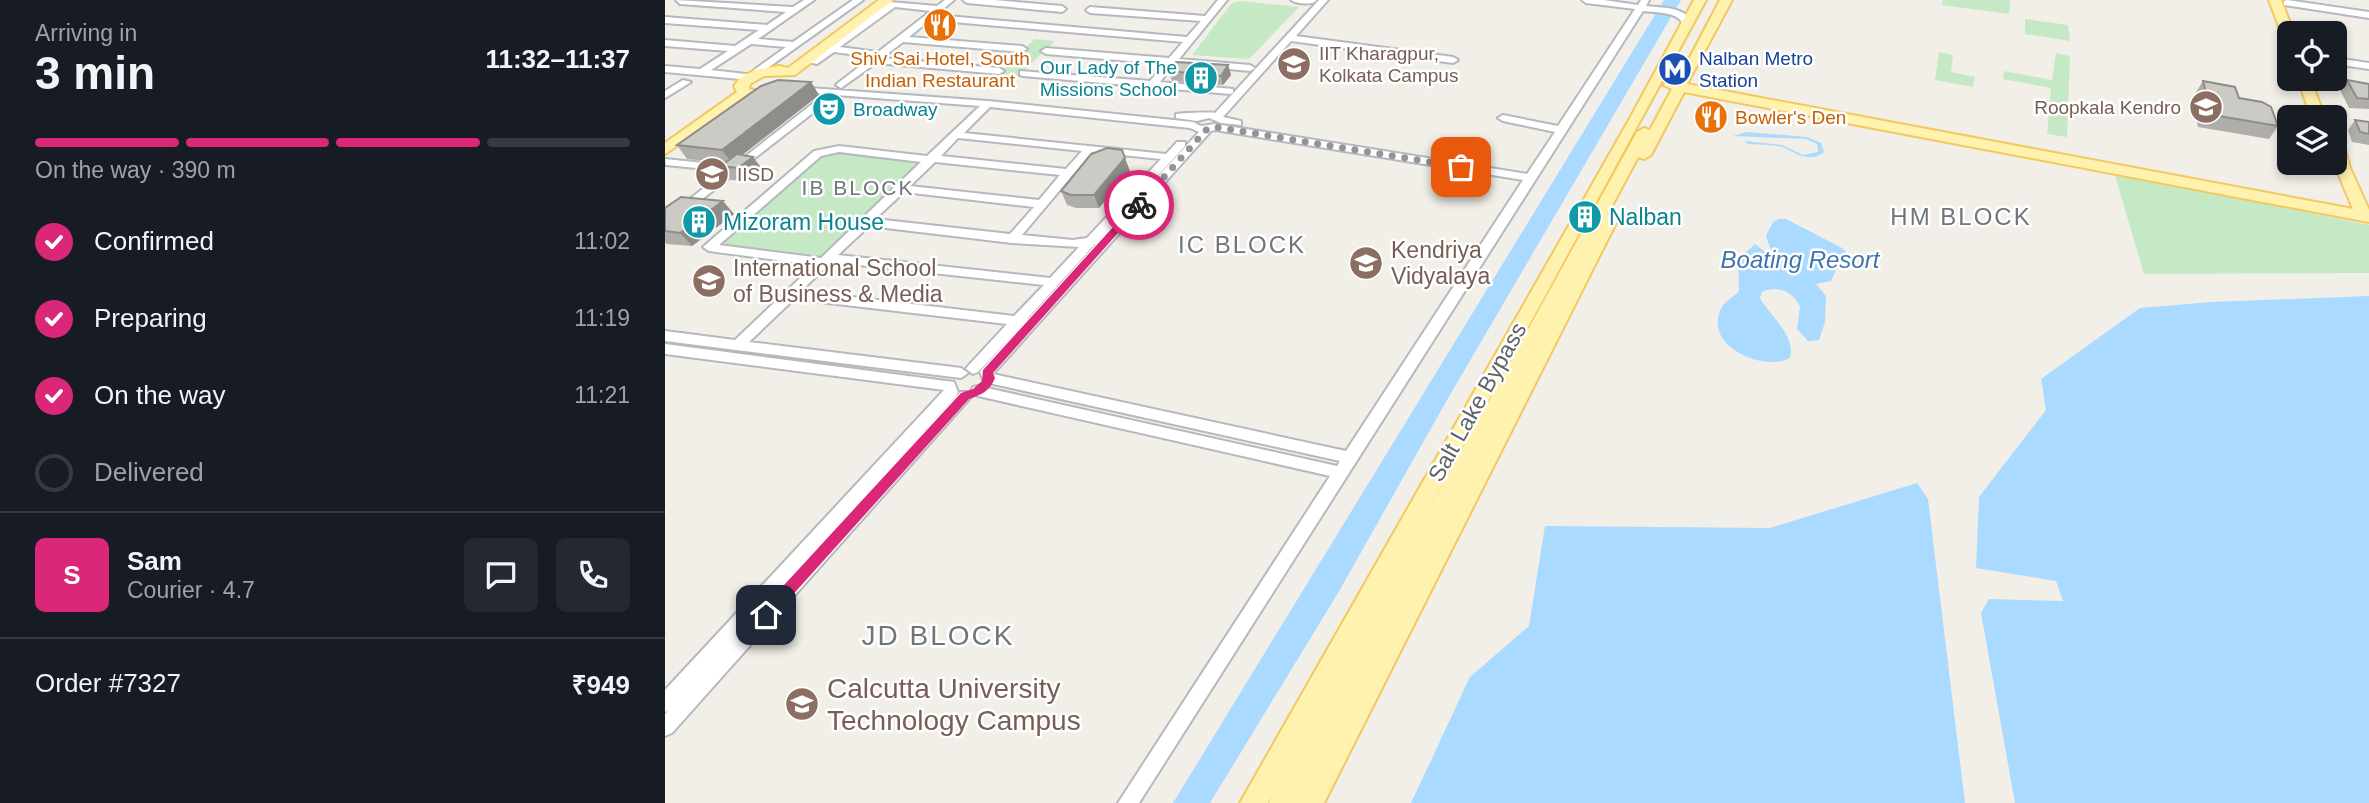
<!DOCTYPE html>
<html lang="en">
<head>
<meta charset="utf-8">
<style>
	body { margin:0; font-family:Helvetica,sans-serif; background:#242831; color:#f1f3f6; height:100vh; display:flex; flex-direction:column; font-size:26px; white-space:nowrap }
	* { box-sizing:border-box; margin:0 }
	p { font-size:23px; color:#9ea1a6 }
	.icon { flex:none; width:38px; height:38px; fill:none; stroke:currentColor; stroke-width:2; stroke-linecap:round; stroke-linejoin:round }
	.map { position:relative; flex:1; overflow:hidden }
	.panel { display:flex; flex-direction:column; background:#171b24; width:665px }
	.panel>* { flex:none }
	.controls { position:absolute; left:1612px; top:21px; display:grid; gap:14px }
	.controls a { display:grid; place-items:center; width:70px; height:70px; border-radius:10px; background:#171b24; box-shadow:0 4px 10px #0003; font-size:35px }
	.pin { position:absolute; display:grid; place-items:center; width:60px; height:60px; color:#fff; margin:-30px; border-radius:14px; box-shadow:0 4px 10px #0006 }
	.courier { position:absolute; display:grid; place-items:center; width:70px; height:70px; margin:-35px; border:5px solid #db2777; border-radius:50%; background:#fff; color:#222; box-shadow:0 2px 9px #0007 }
	.head em { font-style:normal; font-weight:700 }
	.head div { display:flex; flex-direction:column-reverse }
	.head { display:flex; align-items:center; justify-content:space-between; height:119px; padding:0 35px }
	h1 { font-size:46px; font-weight:700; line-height:52px }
	.bar { display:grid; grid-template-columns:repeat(4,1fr); gap:10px 7px; align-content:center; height:84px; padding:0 35px }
	.bar i { height:9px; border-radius:5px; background:#363941 }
	.bar .current { background:#db2777 }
	.bar p { grid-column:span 4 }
	.line { display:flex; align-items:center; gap:18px; padding:0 35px; border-top:2px solid #363941 }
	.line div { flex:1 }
	.round { display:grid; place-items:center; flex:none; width:74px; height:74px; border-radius:10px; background:#242831 }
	ol { padding:0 35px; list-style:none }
	li { display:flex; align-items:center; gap:21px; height:77px }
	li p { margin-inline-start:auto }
	li .icon { padding:7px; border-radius:50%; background:#db2777; color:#fff; stroke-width:4 }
	li:last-child { color:#9ea1a6 }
	li i { width:38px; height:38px; border:4px solid #363941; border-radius:50% }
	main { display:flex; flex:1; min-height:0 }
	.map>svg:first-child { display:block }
	.green { fill:#c5e8c5 }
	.water { fill:#aadaff }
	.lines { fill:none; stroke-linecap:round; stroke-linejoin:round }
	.minor-casing { stroke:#b5b8bc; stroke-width:4 }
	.major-casing { stroke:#f2c960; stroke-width:4 }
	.minor { fill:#fff; fill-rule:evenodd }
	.major { fill:#fff2af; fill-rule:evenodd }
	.wall { fill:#afaea9 }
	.shaded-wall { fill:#8f8d8a }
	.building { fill:#cccac5; stroke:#8f8d8a; stroke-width:2 }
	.route { fill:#db2777 }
	.done { stroke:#929495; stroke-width:7; stroke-dasharray:0 12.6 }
	.labels { text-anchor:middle; stroke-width:5; stroke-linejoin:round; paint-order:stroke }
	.far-education-label { font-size:19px; fill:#785e54; stroke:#fff; text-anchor:start }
	.far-food-label { font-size:19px; fill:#c56008; stroke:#fff }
	.far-transit-label { font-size:19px; fill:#164399; stroke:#fff; text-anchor:start }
	.far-culture-label { font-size:19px; fill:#0d838f; stroke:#fff; text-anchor:end }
	.far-neighbourhood-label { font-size:21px; letter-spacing:2px; fill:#70757a; stroke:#fff }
	.culture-label { font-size:23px; fill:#0d838f; stroke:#fff; text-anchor:start }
	.education-label { font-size:23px; fill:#785e54; stroke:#fff; text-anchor:start }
	.street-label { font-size:23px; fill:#5f6368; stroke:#fff }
	.neighbourhood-label { font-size:24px; letter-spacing:2px; fill:#70757a; stroke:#fff }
	.water-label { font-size:24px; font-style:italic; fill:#4174aa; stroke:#fff }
	.near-neighbourhood-label { font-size:28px; letter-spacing:2px; fill:#70757a; stroke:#fff }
	.near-education-label { font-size:28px; fill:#785e54; stroke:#fff; text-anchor:start }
</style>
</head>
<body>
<main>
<section class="panel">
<div class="head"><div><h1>3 min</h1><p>Arriving in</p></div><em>11:32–11:37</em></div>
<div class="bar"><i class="current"></i><i class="current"></i><i class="current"></i><i></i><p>On the way · 390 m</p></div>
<ol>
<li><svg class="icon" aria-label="check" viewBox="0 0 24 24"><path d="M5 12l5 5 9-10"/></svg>Confirmed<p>11:02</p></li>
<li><svg class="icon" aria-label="check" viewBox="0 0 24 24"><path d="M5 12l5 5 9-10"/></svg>Preparing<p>11:19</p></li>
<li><svg class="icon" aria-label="check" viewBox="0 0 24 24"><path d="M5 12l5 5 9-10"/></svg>On the way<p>11:21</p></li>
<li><i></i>Delivered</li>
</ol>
<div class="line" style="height:126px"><b class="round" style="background:#db2777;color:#fff">S</b><div><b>Sam</b><p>Courier · 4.7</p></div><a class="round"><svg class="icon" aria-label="chat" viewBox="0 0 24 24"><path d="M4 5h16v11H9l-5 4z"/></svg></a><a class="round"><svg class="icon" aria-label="phone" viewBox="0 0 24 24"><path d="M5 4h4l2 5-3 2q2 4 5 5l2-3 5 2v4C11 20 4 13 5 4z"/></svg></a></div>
<div class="line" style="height:91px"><div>Order #7327</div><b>₹949</b></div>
</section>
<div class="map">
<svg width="1704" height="803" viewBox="0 0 1704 803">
	<rect width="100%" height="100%" fill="#f1efe8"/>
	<!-- green -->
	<path class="green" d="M1278,0h67l-1,14 -67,-9z
		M576,1l58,6 -50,52 -57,-4 40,-52z
		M1360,19l43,6 2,16 -45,-7z
		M370,39l20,2 -44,42 -21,-2z
		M1274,52l14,3 -2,17 24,5 -2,10 -38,-7z
		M1391,53l14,3 -3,81 -20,-3 4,-46 -48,-9 1,-8 48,9z
		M172,151l92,9 -105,99 -111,-14 106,-90z
		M1449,172l255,53v48l-225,1z"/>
	<!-- water -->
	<path class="water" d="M999,0h17l-234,400 -109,193 -128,210h-37z
		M1081,132l61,5 14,6 3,9c-16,12 -27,1 -42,-5 -9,-3 -23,-2 -34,-3l-3,-3 37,4 21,10 15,-3 -1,-8 -11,-5 -73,-3z
		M1114,219h7l56,29 7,7 -13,15 -5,11 -15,3 10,12 -1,26 -6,18 -11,1 -11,-12 3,-22c-7,-16 -23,-22 -38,-15l-2,6c10,18 36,37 30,60 -27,14 -85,-11 -70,-47 3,-9 13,-13 19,-20l-1,-31 17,-16 10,8 6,-1 -5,-15 7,-14z
		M1704,296v507h-354l-34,-190 8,-14 74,2 -7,-20 -80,-13 3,-71 67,-87 -5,-31 99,-71 71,-6z
		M1252,483l11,16 37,304h-554l59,-126 59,-51 16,-100 225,2z"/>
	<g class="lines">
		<!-- minor casing -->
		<g class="minor-casing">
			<path id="minor" d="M11,0l117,7 11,-7h10l-56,39 35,3 60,-42h10l-101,72 -8,-2 32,-23 -35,-3 -40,26 43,5 2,2 -5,3 -86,-8v-6l35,3 28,-18 -63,-5v-6l70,6 24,-16 -94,-7v-6l102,8 19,-13 -106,-8z
				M280,0h9l-18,15 251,22 14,-16 -111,-8 -4,-3 4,-3 115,9 13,-16h9l-48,59 71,6 5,3 -5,3 -76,-7 -14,18 73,7v4l-3,1 -207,-18 -3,-1v-4l130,10 15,-17 -119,-10 -5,-3 5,-3 123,10 14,-16 -253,-22 -21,17 113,9 5,3 -5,3 -119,-10 -21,16 117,10 5,3 -5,3 -123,-11 -35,25 -5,-3 2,-2 34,-26 -38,-5 -17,12 -8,-2 81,-60 47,4zM230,7l36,4 -53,41 -38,-5z
				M298,0h31l68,6 4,3 -4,3 -95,-9z
				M626,0h25v1c-5,4 -20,3 -25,-1z
				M654,0h9l-32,36 157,21 5,3 -5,3 -162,-22 -68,76 18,4v4l-20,-2 -12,-5 -12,3 -21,-3v-4c5,-1 37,-2 39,-1z
				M917,0h22l34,5 3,-5h8l-3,6c14,2 42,0 45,18l-7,2c-5,-15 -27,-13 -41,-15l-504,792h-21l212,-327 -352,-80 -7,-5 2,-4 5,-1 359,80 3,-5 -356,-79 -4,-10 2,-3 39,-43 -43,46 -5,2 -7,-5 2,-3 39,-42 -213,-25 -45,43 212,26 7,5 -7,5 -296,-37v-10l70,9 79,-75 -105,-14 -6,-4 111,-96 25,-5 88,10 53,-50 -144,-11 -171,133v-10l61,-47 -60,-6 -1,-6 68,7 92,-72 -26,-2 -3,-1v-4l192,14 205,21 8,4 14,-2 312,50 28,-42 -52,-11 -5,-3 5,-3 55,11 77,-117 -49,-6zM325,107l200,21 9,4 -100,108 86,-94v-4h-8l-11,12 -202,-21zM550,130l308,50 -177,271 -353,-77 218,-243zM293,138l124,13 -16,18 -125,-13zM174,152l82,10 -100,96 -102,-13 102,-89zM427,152l69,7 -74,79 -14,2 -51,-5zM270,162l125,13 -21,25 -129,-14zM239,192l130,15 -24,27 -135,-15zM204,226l143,17 67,4 -29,31 -212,-23zM430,244h1l-68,75h-1zM166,262l213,23 -30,31 -213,-25z
				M1622,0l82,12v6l-85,-13v-4z
				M1670,58l34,5v6l-34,-5z
				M18,80l8,2 -26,16v-7z
				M0,344l289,38 4,10 -2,4 -95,104 99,-108h10l2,4 -300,337 -7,3v-22l3,-3 -3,1v-22l279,-300 -279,-36z"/>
		</g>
		<!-- major casing -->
		<g class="major-casing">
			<path id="major" d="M214,0h14l-98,75 -31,1 -14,8 -1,5 10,2v6h-12l-82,57v-11l72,-51 -3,-6 6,-8 15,-8 24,-4 9,2z
				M1029,0h12l-289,531 220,-399 7,-4 6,2 22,-41 -9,-4 7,-4 7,1 43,-82h12l-45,84 666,125 -19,-46 1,-29 7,4 8,30 19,42v12l-685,-130 -33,63 -7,4 -6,-2 -31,58 9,1 2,3 -294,584h-55l3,-7 -4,7h-28l389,-683z
				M1604,0h12l13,33h-5v8l-6,-4z
				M1633,79h12l15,38h-14z"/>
		</g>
		<!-- minor -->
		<use href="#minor" class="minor"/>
		<!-- major -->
		<use href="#major" class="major"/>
	</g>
	<!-- wall -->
	<path class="wall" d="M563,65l3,10 -8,10 -51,-4 -3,-10z
		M1682,80l22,4v25l-20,-1 -9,-18z
		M1538,81l75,45 -9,13 -71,-12 -2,-11 3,-5 -4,-17z
		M146,82l8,13 -77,60 21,15 -15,11 -17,-1 -10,-14 5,-3 -39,-4 -10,-14z
		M1690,120l14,2v23l-17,-3 -4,-12z
		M465,171l-31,37h-23l-9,-3 -6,-14z
		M0,208l69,6 -42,32 -25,-2 -2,-2z"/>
	<!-- shaded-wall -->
	<path class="shaded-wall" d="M563,65l3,10 -8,10 -2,-9z
		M146,82l8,13 -87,68 -10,-13z
		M88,157l10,13 -15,11 -10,-13z
		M460,158l5,13 -31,37 -5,-13z
		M58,201l11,13 -42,32 -12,-13z"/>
	<!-- building -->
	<path class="building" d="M511,62l52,3 -7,11 -52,-5z
		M113,80l33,2 -89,68 -45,-5 84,-59z
		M1682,80l22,4v15l-12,-1z
		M1538,81l32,6 4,11 23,4 9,5 7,19 -71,-12 -3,-11 5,1z
		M1690,120l14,2v12l-9,-2z
		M442,148l15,2 3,8 -31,37h-23l-10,-4 30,-37z
		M72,154l16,3 -15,11 -17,-2z
		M16,197l42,4 -43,32 -15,-2v-23z"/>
	<!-- route -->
	<path class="route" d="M470,203l8,2 -150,168 2,5c-5,13 -14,17 -26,21l-198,220h-10v-9l200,-217 12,-4 9,-8 1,-11z"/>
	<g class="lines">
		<!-- done -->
		<path class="done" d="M474,205l68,-76 8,-2 246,40"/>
	</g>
	<!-- icons -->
	<defs>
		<g id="restaurant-disc" transform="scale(1.75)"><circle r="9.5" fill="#e8710a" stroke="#fff"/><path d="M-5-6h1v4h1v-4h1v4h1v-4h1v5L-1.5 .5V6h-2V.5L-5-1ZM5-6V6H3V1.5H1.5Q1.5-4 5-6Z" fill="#fff"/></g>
		<g id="university-disc" transform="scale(1.75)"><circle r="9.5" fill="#8d6e63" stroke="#fff"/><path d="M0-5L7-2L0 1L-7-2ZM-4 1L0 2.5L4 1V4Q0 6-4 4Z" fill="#fff"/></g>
		<g id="metro-disc" transform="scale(1.75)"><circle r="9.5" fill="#1a4fb4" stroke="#fff"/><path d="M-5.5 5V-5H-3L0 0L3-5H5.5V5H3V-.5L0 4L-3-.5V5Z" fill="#fff"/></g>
		<g id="building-disc" transform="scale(1.75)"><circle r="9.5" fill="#0f9aa8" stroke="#fff"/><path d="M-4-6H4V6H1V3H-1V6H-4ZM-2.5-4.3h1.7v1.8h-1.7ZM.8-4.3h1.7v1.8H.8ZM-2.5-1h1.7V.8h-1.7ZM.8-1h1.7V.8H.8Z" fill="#fff"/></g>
		<g id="theatre-disc" transform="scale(1.75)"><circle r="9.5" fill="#0f9aa8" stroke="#fff"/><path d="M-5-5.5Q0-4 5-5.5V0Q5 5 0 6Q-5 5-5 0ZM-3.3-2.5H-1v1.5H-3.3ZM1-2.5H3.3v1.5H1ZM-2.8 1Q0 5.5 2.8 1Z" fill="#fff"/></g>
		<g id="school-disc" transform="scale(1.75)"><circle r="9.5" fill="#8d6e63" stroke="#fff"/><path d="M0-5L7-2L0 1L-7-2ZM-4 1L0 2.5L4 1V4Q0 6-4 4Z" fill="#fff"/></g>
	</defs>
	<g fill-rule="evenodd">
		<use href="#restaurant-disc" x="275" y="25"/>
		<use href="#university-disc" x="629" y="64"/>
		<use href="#metro-disc" x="1010" y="69"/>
		<use href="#building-disc" x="536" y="78"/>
		<use href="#university-disc" x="1541" y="107"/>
		<use href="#theatre-disc" x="164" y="109"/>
		<use href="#restaurant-disc" x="1046" y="117"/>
		<use href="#university-disc" x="47" y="174"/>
		<use href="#building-disc" x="920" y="217"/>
		<use href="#building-disc" x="34" y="222"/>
		<use href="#school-disc" x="701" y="263"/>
		<use href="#university-disc" x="44" y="281"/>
		<use href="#university-disc" x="137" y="704"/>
	</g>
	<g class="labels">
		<!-- far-education labels -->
		<g class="far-education-label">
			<text x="654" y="60">IIT Kharagpur,<tspan x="654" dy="22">Kolkata Campus</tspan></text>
			<text x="1516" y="114" text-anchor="end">Roopkala Kendro</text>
			<text x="72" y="181">IISD</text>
		</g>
		<!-- far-food labels -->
		<g class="far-food-label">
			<text x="275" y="65">Shiv Sai Hotel, South<tspan x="275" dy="22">Indian Restaurant</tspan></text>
			<text x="1070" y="124" text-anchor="start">Bowler's Den</text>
		</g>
		<!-- far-transit labels -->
		<g class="far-transit-label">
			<text x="1034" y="65">Nalban Metro<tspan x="1034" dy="22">Station</tspan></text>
		</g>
		<!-- far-culture labels -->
		<g class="far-culture-label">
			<text x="512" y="74">Our Lady of The<tspan x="512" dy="22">Missions School</tspan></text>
			<text x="188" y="116" text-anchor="start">Broadway</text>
		</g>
		<!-- far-neighbourhood labels -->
		<g class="far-neighbourhood-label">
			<text x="193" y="195">IB BLOCK</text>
		</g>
		<!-- culture labels -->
		<g class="culture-label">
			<text x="944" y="225">Nalban</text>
			<text x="58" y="230">Mizoram House</text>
		</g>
		<!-- education labels -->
		<g class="education-label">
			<text x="726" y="258">Kendriya<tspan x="726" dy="26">Vidyalaya</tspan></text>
			<text x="68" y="276">International School<tspan x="68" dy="26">of Business &amp; Media</tspan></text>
		</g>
		<!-- street labels -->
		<g class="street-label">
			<text transform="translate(812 402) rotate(-61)" y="8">Salt Lake Bypass</text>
		</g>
		<!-- neighbourhood labels -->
		<g class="neighbourhood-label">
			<text x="1296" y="225">HM BLOCK</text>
			<text x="577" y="253">IC BLOCK</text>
		</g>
		<!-- water labels -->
		<g class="water-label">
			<text x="1135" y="268">Boating Resort</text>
		</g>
		<!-- near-neighbourhood labels -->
		<g class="near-neighbourhood-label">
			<text x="273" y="645">JD BLOCK</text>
		</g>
		<!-- near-education labels -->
		<g class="near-education-label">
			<text x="162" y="698">Calcutta University<tspan x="162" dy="32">Technology Campus</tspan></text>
		</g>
	</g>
</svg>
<div class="controls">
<a><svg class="icon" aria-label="locate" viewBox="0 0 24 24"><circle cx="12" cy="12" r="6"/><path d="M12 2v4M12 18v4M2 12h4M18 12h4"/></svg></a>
<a><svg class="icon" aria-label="layers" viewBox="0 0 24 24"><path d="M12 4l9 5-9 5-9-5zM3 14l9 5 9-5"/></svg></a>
</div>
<div class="pin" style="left:796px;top:167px;background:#ea580c"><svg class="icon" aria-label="bag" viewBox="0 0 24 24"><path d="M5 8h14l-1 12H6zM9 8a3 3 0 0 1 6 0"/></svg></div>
<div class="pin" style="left:101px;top:615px;background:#1f2937"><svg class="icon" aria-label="home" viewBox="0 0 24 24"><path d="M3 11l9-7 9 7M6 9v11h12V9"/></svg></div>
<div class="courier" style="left:474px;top:205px"><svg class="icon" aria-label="bike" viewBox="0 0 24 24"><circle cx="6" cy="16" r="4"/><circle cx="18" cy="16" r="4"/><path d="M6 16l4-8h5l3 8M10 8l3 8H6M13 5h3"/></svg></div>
</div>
</main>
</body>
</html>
